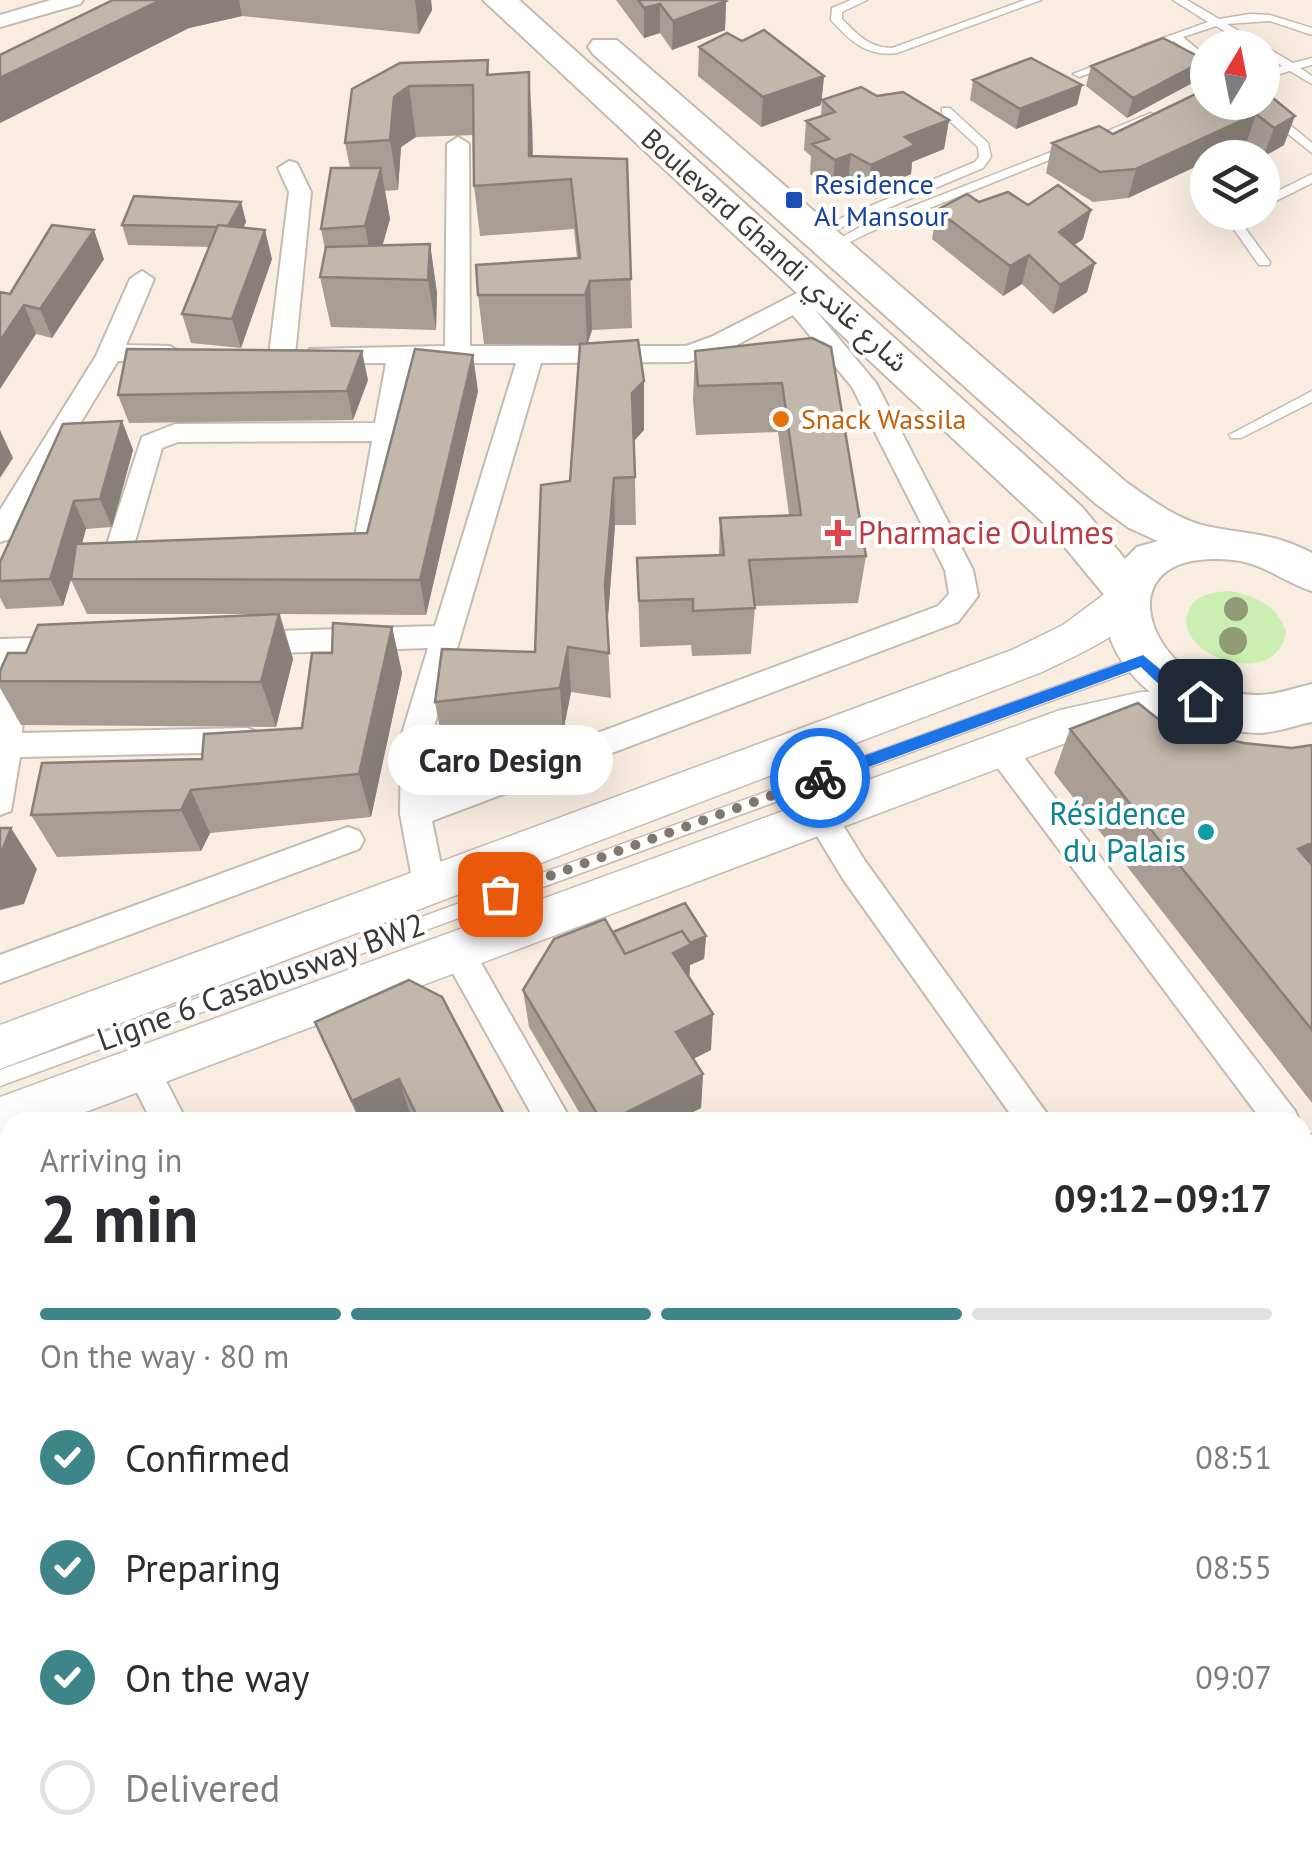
<!DOCTYPE html>
<html lang="en">
<head>
<meta charset="utf-8">
<style>
	body { margin:0; font-family:"PT Sans","Noto Sans Arabic",sans-serif; background:#f7f7f7; color:#2b2b33; height:100vh; display:flex; flex-direction:column; font-size:38px; white-space:nowrap }
	* { box-sizing:border-box; margin:0 }
	p { font-size:32px; color:#7c7c81 }
	.icon { flex:none; width:55px; height:55px; fill:none; stroke:currentColor; stroke-width:2; stroke-linecap:round; stroke-linejoin:round }
	.map { position:relative; flex:1; overflow:hidden }
	.side { position:absolute; left:0px; top:1112px; width:1312px; height:752px; display:flex; flex-direction:column; background:#fff; border-radius:30px 30px 0 0; box-shadow:0 10px 40px #0002 }
	.side>* { flex:none }
	.needle { width:65px; rotate:10deg }
	.controls { position:absolute; left:1190px; top:30px; display:grid; gap:20px }
	.controls a { display:grid; place-items:center; width:90px; height:90px; border-radius:50%; background:#fff; box-shadow:0 10px 40px #0002; font-size:50px }
	.pin { position:absolute; display:grid; place-items:center; width:85px; height:85px; color:#fff; margin:-42px; border-radius:20px; box-shadow:0 5px 15px #0006 }
	.courier { position:absolute; display:grid; place-items:center; width:100px; height:100px; margin:-50px; border:8px solid #1a73e8; border-radius:50%; background:#fff; color:#222; box-shadow:0 2px 12px #0007 }
	.bubble { position:absolute; height:70px; border-radius:35px; background:#fff; box-shadow:0 10px 40px #0002; font-size:32px; font-weight:600; line-height:70px; text-align:center }
	.summary em { font-style:normal; font-weight:600 }
	.summary div { display:flex; flex-direction:column-reverse }
	.summary { display:flex; align-items:center; justify-content:space-between; height:170px; padding:0 40px }
	h1 { font-size:65px; font-weight:600; line-height:75px }
	.bar { display:grid; grid-template-columns:repeat(4,1fr); gap:15px 10px; align-content:center; height:120px; padding:0 40px }
	.bar i { height:12px; border-radius:8px; background:#e1e1e2 }
	.bar .on { background:#3d8589 }
	.bar p { grid-column:span 4 }
	ol { padding:0 40px; list-style:none }
	li { display:flex; align-items:center; gap:30px; height:110px }
	li p { margin-inline-start:auto }
	li .icon { padding:10px; border-radius:50%; background:#3d8589; color:#fff; stroke-width:4 }
	li:last-child { color:#7c7c81 }
	li i { width:55px; height:55px; border:5px solid #e1e1e2; border-radius:50% }
	.map>svg:first-child { display:block }
	.green { fill:#cbefb0 }
	.lines { fill:none; stroke-linecap:round; stroke-linejoin:round }
	.lane-casing { stroke:#c6baaf; stroke-width:3 }
	.street-casing { stroke:#c6baaf; stroke-width:4 }
	.secondary-casing { stroke:#c6baaf; stroke-width:3 }
	.primary-casing { stroke:#c6baaf; stroke-width:4 }
	.lane { fill:#fff; fill-rule:evenodd }
	.street { fill:#fff; fill-rule:evenodd }
	.secondary { fill:#fff; fill-rule:evenodd }
	.primary { fill:#fff; fill-rule:evenodd }
	.tree { fill:#909c75 }
	.wall { fill:#a79d93 }
	.shaded-wall { fill:#888078 }
	.building { fill:#c2b7ab; stroke:#888078; stroke-width:2.5 }
	.route { fill:#1a73e8 }
	.done { stroke:#7f7770; stroke-width:10; stroke-dasharray:0 18 }
	.transit-dot { fill:#1a4fb4; stroke:#fff; stroke-width:4 }
	.food-dot { fill:#e8710a; stroke:#fff; stroke-width:4 }
	.health-dot { fill:#e0444e; stroke:#fff; stroke-width:4 }
	.culture-dot { fill:#0f9aa8; stroke:#fff; stroke-width:4 }
	.labels { text-anchor:middle; stroke-width:8; stroke-linejoin:round; paint-order:stroke }
	.far-transit-label { font-size:28px; fill:#164399; stroke:#fff; text-anchor:start }
	.far-street-label { font-size:28px; fill:#3d3833; stroke:#fff }
	.far-food-label { font-size:28px; fill:#c56008; stroke:#fff; text-anchor:start }
	.health-label { font-size:32px; fill:#be3a42; stroke:#fff; text-anchor:start }
	.culture-label { font-size:32px; fill:#0d838f; stroke:#fff; text-anchor:end }
	.street-label { font-size:32px; fill:#3d3833; stroke:#fff }
</style>
</head>
<body>
<div class="map">
<svg width="1312" height="1864" viewBox="0 0 1312 1864">
	<rect width="100%" height="100%" fill="#f9ede1"/>
	<!-- green -->
	<path class="green" d="M1229,591c26,4 47,14 57,40 -8,62 -118,24 -97,-21 7,-16 24,-18 40,-19z"/>
	<g class="lines">
		<!-- lane casing -->
		<g class="lane-casing">
			<path id="lane" d="M851,0h16l-25,12v7c15,15 27,29 50,29l133,-48h16l-144,53c-30,4 -47,-12 -66,-33l1,-12z
				M1173,0h14l32,19 31,-5 20,1 42,13v7l-42,-14 -43,3 66,39 19,-5v7l-12,3 12,8v8l-22,-13 -28,8v-7l20,-6 -20,-13v-5h-10l-36,-22 -33,11 25,21v9l-34,-26 -25,9h-8v-4l67,-24z
				M1112,59l6,3 -2,2 -37,13 -6,-3z
				M1248,102h14l50,41v10z
				M942,108h8l38,35 3,14 -8,11 -162,68h-8v-6l162,-68 4,-5 -1,-10 -36,-33z
				M1151,113l6,4 -2,3 -59,23 -10,-3z
				M1064,147l10,3 -204,82 -34,17h-8l-2,-3 36,-20z
				M1312,174v9l-50,25v-9z
				M1241,212h12l-8,16 25,34 -1,3h-10l-26,-37z
				M1312,391v11l-71,36h-10l-2,-3z
				M1143,655l6,2 2,4 -2,4 -1149,421v-16z"/>
		</g>
		<!-- street casing -->
		<g class="street-casing">
			<path id="street" d="M51,0h32l-3,4 -80,23v-12z
				M458,137l11,7 1,202h216l25,-9 96,-49h18l3,5 -17,12 65,78 97,187 5,26 -20,26 -526,199 13,63 -5,9 -11,4 -11,-4 -5,-9 -13,-70 1,-77 27,-89 -181,6 -10,-3 -4,-8 4,-8 10,-3 188,-6 81,-263h-105l-30,182c-8,13 -14,18 -29,13l-4,-7 6,-9 18,-101 -194,1 -16,6 -30,104 23,6 4,7 -4,7 -10,3 -32,-7 -9,-15 38,-116 33,-13 200,-1 11,-60h-67l-13,-8 4,-6 135,-3 2,-202zM793,315l59,72 93,183 4,24 -11,12 -507,189v-58l110,-374 147,-1 41,-13z
				M289,161l8,2 14,29 -16,163 -13,8 -13,-8 20,-163 -11,-24z
				M142,271l12,8 -28,66 44,1 13,8 -13,8 -52,-1 -108,178 -10,3v-32l96,-154 34,-77z
				M73,637l10,3 4,8 -4,8 -56,4 -5,73 225,-5 11,4 4,8 -4,8 -11,4 -227,5 -9,54 -11,4v-176z
				M1002,739l11,4 282,368 5,11h-37l-272,-363 -4,-8 4,-8z
				M822,805l11,4 32,52 188,261h-37l-173,-243 -37,-61 5,-9z
				M348,827l11,4 5,9 -5,9 -359,134v-28z
				M457,938l12,4 103,180h-36l-95,-170 4,-10z
				M141,1052l12,4 34,66h-35l-28,-55 5,-11z
				M1302,1132l10,3v42l-10,-4z
				M1302,1473l10,4v49l-10,-4z
				M0,1623l10,4v68l-10,-4z
				M48,1855h44l3,9h-44z
				M485,1855h46l3,9h-45z
				M957,1855h46l3,9h-45z"/>
		</g>
		<!-- secondary casing -->
		<g class="secondary-casing">
			<path id="secondary" d="M1125,586l15,4 6,11c-20,35 -70,54 -104,71l-1042,397v-44l1012,-375 51,-25 47,-35z
				M1218,690l15,5 7,12 -7,12 -15,5 -77,2 -62,12 -1020,384h-49v19l-10,4v-48l1060,-387 81,-18z"/>
		</g>
		<!-- primary casing -->
		<g class="primary-casing">
			<path id="primary" d="M483,0h36l563,507 43,52 12,-12 21,-6 -29,-13 -33,-24 -503,-450 -5,-7 5,-7h24l509,442c25,18 55,40 85,45 39,8 63,6 101,26v38c-28,-9 -49,-28 -79,-31 -142,-14 -81,135 26,135 17,0 36,-7 53,-11v38c-17,3 -37,11 -54,11 -71,-2 -161,-58 -153,-137l-55,-67z"/>
		</g>
		<!-- lane -->
		<use href="#lane" class="lane"/>
		<!-- street -->
		<use href="#street" class="street"/>
		<!-- secondary -->
		<use href="#secondary" class="secondary"/>
		<!-- primary -->
		<use href="#primary" class="primary"/>
	</g>
	<!-- trees -->
	<g class="tree">
		<circle cx="1236" cy="609" r="12"/>
		<circle cx="1233" cy="641" r="14"/>
	</g>
	<!-- wall -->
	<path class="wall" d="M113,0h318l1,10 -13,24 -177,-18 -53,12 -189,95v-68z
		M616,0h108l2,1 -1,29 -53,20 -12,-17 -16,5z
		M742,41l82,35 -3,29 -60,22 -63,-51 1,-29z
		M488,60l1,15 43,47 1,34 94,3 5,169 -40,2 -4,13 56,38v49l-10,11 2,84h-21l-8,101 4,72 -40,-6 -8,40 -120,14 -8,-44 100,-50 35,-171 10,-136 -96,-1 -6,-49 99,-37 -3,-29 -94,7 -6,-50v-51l-58,2 -15,10 -3,43 -13,1 5,28 -8,26 48,-1 7,49 -1,37 -105,-3 -11,-50 5,-28 -4,-20 29,-61 -5,-25 7,-54z
		M1091,66l107,14 -71,38 -41,-32z
		M973,80l109,5 -5,20 -61,24 -46,-29z
		M877,96l72,24 -5,29 -32,13 -1,12 -44,20 -19,-11 -16,7 -22,-16 1,-18 -7,-6 2,-29 15,-5 1,-16z
		M1262,102l22,43 -21,12 -17,-13 -30,14h-8v3l-80,37 -35,4 -47,-29 6,-30 61,-9z
		M241,202l5,20 -3,6 29,31 -31,89 -50,-5 -9,-29 27,-67 -81,-2 -6,-20z
		M937,210l146,29 -9,6 21,18 -8,29 -34,22 -31,-30 -19,12 -71,-57z
		M104,259l-52,79 -16,-4 -26,-40z
		M812,338l54,218 -8,47 -103,3 -4,48 -59,2 -1,-11 -51,2 -3,-89 82,-3 1,-37 69,-3 -11,-83 -82,3 -3,-35 2,-49z
		M368,380l-15,40 -224,3 -11,-28z
		M478,391l-52,224 -146,-1 13,45 -17,68 -255,-2 -21,-37v-17l26,-18 240,-39h-179l-16,-34 -8,26 -57,3 -6,-11v-36l122,-141 11,29 -21,77 -26,2 -4,15 285,-11z
		M392,627l10,46 -31,144 -161,16 -9,18 -144,6 -26,-42 271,-87 30,-75z
		M1070,729l222,19 20,-3v358l-258,-330z
		M613,932l93,4 -2,23 -14,6 -1,13 22,72 -18,9 10,15 -2,34 -28,14h-88l-56,-95 -6,-37z
		M315,1022l193,100h-93l-5,-9 -20,9h-30z"/>
	<!-- shaded-wall -->
	<path class="shaded-wall" d="M161,0h78l3,16 -53,12 -189,95v-45z
		M415,0h16l1,10 -13,24z
		M726,1l-1,29 -53,20 1,-29z
		M660,4v29l-16,5v-30z
		M1205,60l-7,20 -71,38 6,-20z
		M529,72l3,50 1,60 -4,-26z
		M824,76l-3,29 -60,22 2,-30z
		M1082,85l-5,20 -61,24 4,-20z
		M409,86l7,51 -15,10 -3,43 -8,-50 4,-43z
		M1256,114l-10,30 -30,14h-8v3l-80,37 8,-29z
		M1295,116l-11,29 -21,12 11,-29z
		M949,120l-5,29 -32,13 -1,12 -44,20 4,-29 34,-28z
		M851,154l-3,29 -16,7 3,-30z
		M381,168l9,51 -16,57 -9,-50z
		M241,202l5,20 -13,26 -5,-20z
		M1091,210l-8,29 -31,22 7,-29z
		M94,230l10,29 -52,79 -12,-29z
		M265,230l7,29 -31,89 -9,-29z
		M430,244l7,49 -1,37 -8,-50z
		M1029,255l-7,29 -19,12 7,-30z
		M1095,263l-8,29 -34,22 7,-29z
		M590,281l2,49 -5,15 -2,-50z
		M24,305l12,29 -36,55v-48z
		M362,351l6,29 -15,40 -6,-29z
		M473,355l5,36 -52,224 -6,-35z
		M644,381v49l-11,12 -1,-49z
		M122,421l11,29 -21,77 -12,-28z
		M0,430l13,28 -13,20z
		M614,478l1,47 -8,106 -2,-46z
		M74,501l12,28 -23,77 -13,-27z
		M279,614l14,45 -17,68 -15,-45z
		M392,627l10,46 -31,144 -12,-43z
		M568,647l3,45 -8,40 -3,-44z
		M191,790l19,43 -9,18 -20,-41z
		M11,828l26,41 -13,35 -24,6v-54z
		M1312,843v29l-14,-23z
		M706,936l-2,23 -14,6 -1,18 -63,-13z
		M713,1014l-2,36 -36,18 1,-36z
		M703,1074l-2,34 -28,14h-66z
		M399,1079l11,34 -20,9h-29l-9,-21z"/>
	<!-- building -->
	<path class="building" d="M113,0h48l-161,78v-23z
		M638,0h86l2,1 -53,20 -13,-17 -16,4z
		M764,30l60,46 -61,21 -64,-50 28,-14 15,8z
		M1163,38l42,22 -72,38 -42,-32z
		M1031,58l51,27 -62,24 -47,-29z
		M488,60l-1,15 42,-3v84l98,3 4,120 -41,2 -5,14h-107l-2,-30 104,-7 -9,-79 -97,7 -1,-101 -64,1 -15,11 -4,43 -45,3 7,-54 48,-26z
		M861,87l16,9 26,-4 46,28 -44,17 10,8 -44,20 -20,-11 -16,6 -23,-16 17,-5 -23,-18 29,-9 -13,-12z
		M1208,88v14h54v-13l33,27 -21,12 -18,-14 -120,55 -36,3 -48,-29 47,-17 14,8z
		M331,168h50l-16,58 -44,3z
		M1058,185l33,25 -32,22 36,31 -35,22 -31,-30 -19,11 -73,-56 30,-16 12,8 29,-10 20,13z
		M134,196l107,6 -13,24 -10,-1 -1,2 -95,-2z
		M52,225l42,5 -54,79 -16,-4 -24,36v-49l10,2z
		M218,225l47,5 -33,89 -50,-5z
		M430,244l-2,36 -108,-3 6,-30z
		M812,338l19,9 35,209 -117,4 6,48 -62,3v-12l-54,2 -2,-43 87,-3 -4,-37 81,-3 -19,-132 -84,3 -3,-35z
		M638,340l6,41 -12,12 3,84 -21,1 -9,107 4,68 -41,-6 -8,41 -125,14 7,-53 93,3 6,-167 29,-4 10,-137z
		M127,349l235,2 -15,40 -229,4z
		M415,349l58,6 -53,225 -349,-1 5,-35 291,-11z
		M122,421l-22,78 -26,2 -24,78 -50,2v-19l63,-138z
		M279,614l-18,68 -261,-1v-10l8,-18h18l12,-28z
		M333,623l59,4 -33,147 -168,16 -10,20 -150,5 11,-52 160,-4 2,-25 98,-6 10,-75h20z
		M1138,703l29,23 77,17 48,5 20,-3v98l-14,6 14,16v165l-242,-301z
		M0,828h11l-11,28z
		M685,903l21,33 -16,7 -8,-12 -57,23 -12,-22z
		M605,919l20,35 57,-23 9,13 -18,9 40,61 -37,18 27,42 -96,48h-5l-79,-132 31,-51z
		M409,980l33,17 66,125h-88l-21,-43 -47,22 -37,-79z"/>
	<!-- route -->
	<path class="route" d="M1143,655l30,25 32,17v8c-23,2 -48,-22 -64,-38l-316,116 -5,2 -8,-7 2,-4z"/>
	<g class="lines">
		<!-- done -->
		<path class="done" d="M500,894l320,-116"/>
	</g>
	<!-- markers -->
	<rect class="transit-dot" x="784" y="190" width="20" height="20" rx="5"/>
	<circle class="food-dot" cx="781" cy="419" r="10"/>
	<path class="health-dot" d="M833 518h10v10h10v10h-10v10h-10v-10h-10v-10h10z"/>
	<circle class="culture-dot" cx="1206" cy="832" r="10"/>
	<g class="labels">
		<!-- far-transit labels -->
		<g class="far-transit-label">
			<text x="814" y="194">Residence<tspan x="814" dy="32">Al Mansour</tspan></text>
		</g>
		<!-- far-street labels -->
		<g class="far-street-label">
			<text transform="translate(775 250) rotate(42)" y="10">Boulevard Ghandi شارع غاندي</text>
		</g>
		<!-- far-food labels -->
		<g class="far-food-label">
			<text x="801" y="429">Snack Wassila</text>
		</g>
		<!-- health labels -->
		<g class="health-label">
			<text x="858" y="544">Pharmacie Oulmes</text>
		</g>
		<!-- culture labels -->
		<g class="culture-label">
			<text x="1186" y="825">Résidence<tspan x="1186" dy="37">du Palais</tspan></text>
		</g>
		<!-- street labels -->
		<g class="street-label">
			<text transform="translate(261 982) rotate(-20)" y="11">Ligne 6 Casabusway BW2</text>
		</g>
	</g>
</svg>
<div class="controls">
<a><svg class="needle" viewBox="-14 -14 28 28"><path d="M0-13l5 13h-10z" fill="#e53935"/><path d="M0 13l5-13h-10z" fill="#7c7c81"/></svg></a>
<a><svg class="icon" aria-label="layers" viewBox="0 0 24 24"><path d="M12 4l9 5-9 5-9-5zM3 14l9 5 9-5"/></svg></a>
</div>
<div class="pin" style="left:500px;top:894px;background:#ea580c"><svg class="icon" aria-label="bag" viewBox="0 0 24 24"><path d="M5 8h14l-1 12H6zM9 8a3 3 0 0 1 6 0"/></svg></div>
<div class="pin" style="left:1200px;top:701px;background:#1f2937"><svg class="icon" aria-label="home" viewBox="0 0 24 24"><path d="M3 11l9-7 9 7M6 9v11h12V9"/></svg></div>
<div class="courier" style="left:820px;top:778px"><svg class="icon" aria-label="bike" viewBox="0 0 24 24"><circle cx="6" cy="16" r="4"/><circle cx="18" cy="16" r="4"/><path d="M6 16l4-8h5l3 8M10 8l3 8H6M13 5h3"/></svg></div>
<div class="bubble" style="left:388px;top:725px;width:225px">Caro Design</div>
<section class="side">
<div class="summary"><div><h1>2 min</h1><p>Arriving in</p></div><em>09:12–09:17</em></div>
<div class="bar"><i class="on"></i><i class="on"></i><i class="on"></i><i></i><p>On the way · 80 m</p></div>
<ol>
<li><svg class="icon" aria-label="check" viewBox="0 0 24 24"><path d="M5 12l5 5 9-10"/></svg>Confirmed<p>08:51</p></li>
<li><svg class="icon" aria-label="check" viewBox="0 0 24 24"><path d="M5 12l5 5 9-10"/></svg>Preparing<p>08:55</p></li>
<li><svg class="icon" aria-label="check" viewBox="0 0 24 24"><path d="M5 12l5 5 9-10"/></svg>On the way<p>09:07</p></li>
<li><i></i>Delivered</li>
</ol>
</section>
</div>
</body>
</html>
